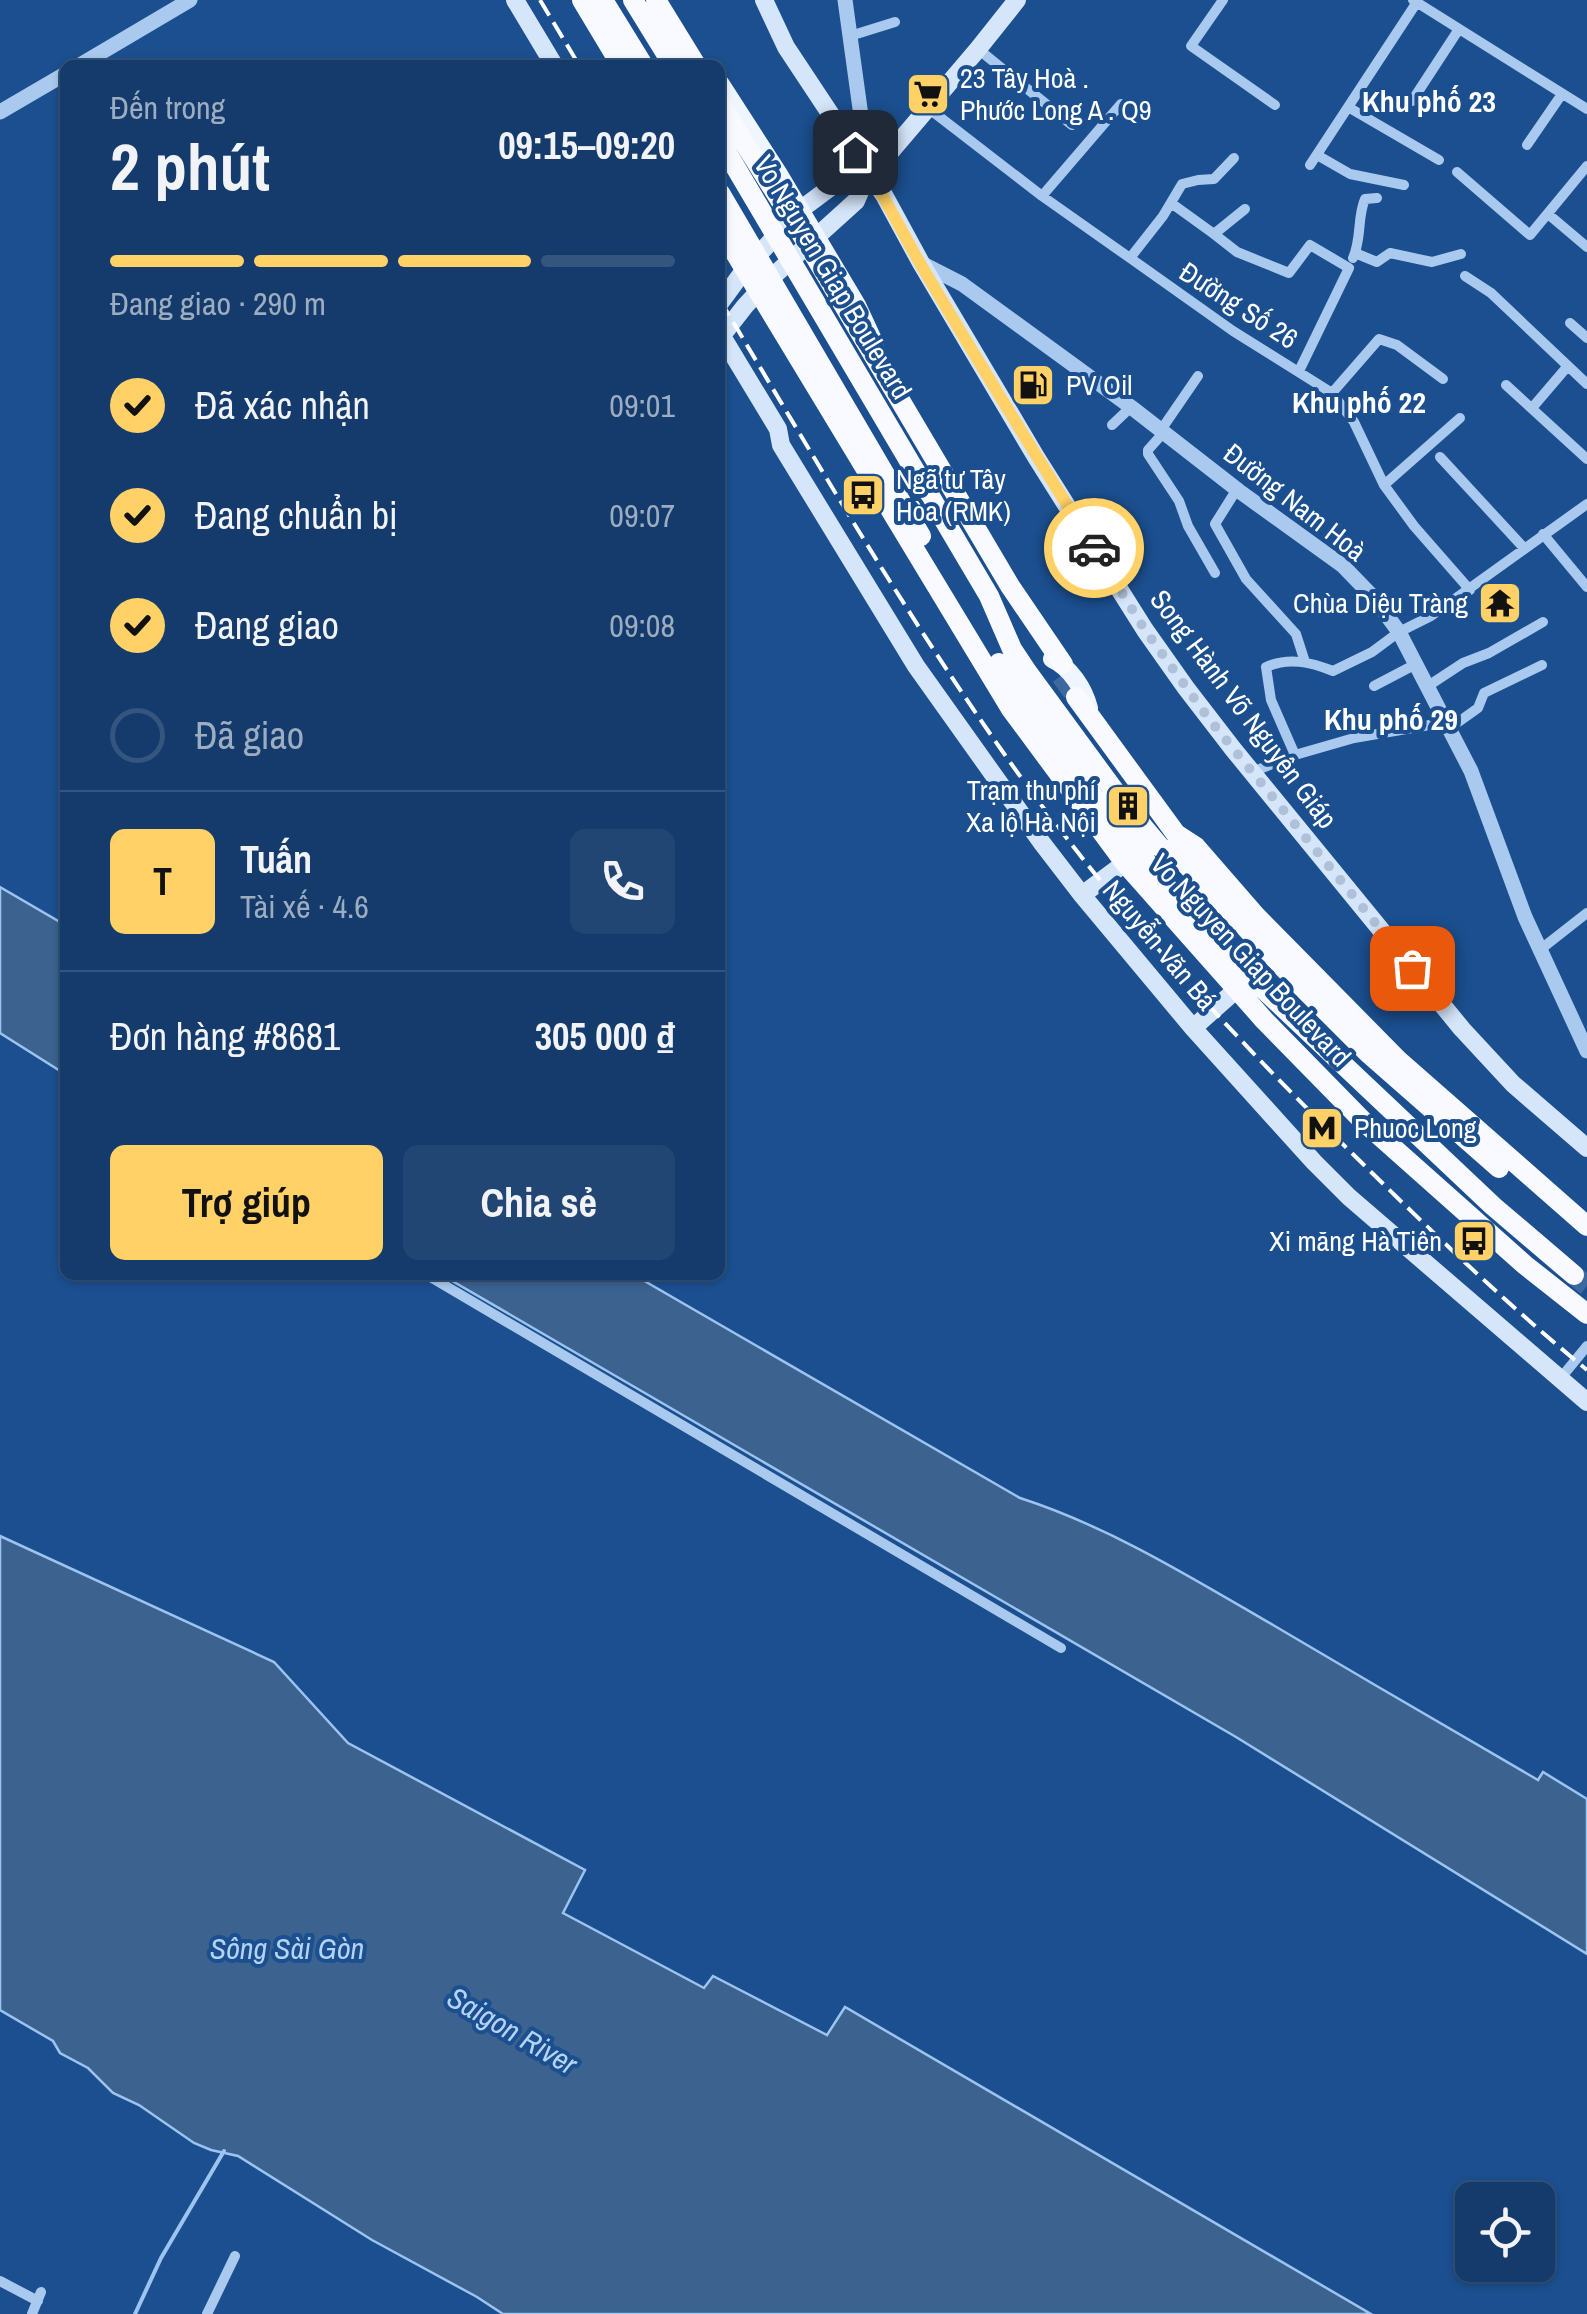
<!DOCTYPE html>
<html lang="vi">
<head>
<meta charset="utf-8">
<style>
	body { margin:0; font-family:"Archivo Narrow",sans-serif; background:#214673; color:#f1f3f6; height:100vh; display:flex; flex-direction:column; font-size:38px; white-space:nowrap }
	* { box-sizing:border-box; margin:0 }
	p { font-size:32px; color:#9dadc1 }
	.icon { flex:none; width:55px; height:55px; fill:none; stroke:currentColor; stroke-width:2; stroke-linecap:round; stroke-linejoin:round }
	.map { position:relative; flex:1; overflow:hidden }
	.sheet { position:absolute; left:60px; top:60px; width:665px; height:1220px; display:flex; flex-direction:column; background:#143b6b; border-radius:15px; box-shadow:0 2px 8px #0004,0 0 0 2px #33557e }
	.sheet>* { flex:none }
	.controls { position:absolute; left:1455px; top:2182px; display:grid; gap:20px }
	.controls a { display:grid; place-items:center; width:100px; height:100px; border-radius:15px; background:#143b6b; box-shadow:0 2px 8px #0004,0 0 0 2px #33557e; font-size:50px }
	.pin { position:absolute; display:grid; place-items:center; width:85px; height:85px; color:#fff; margin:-42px; border-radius:20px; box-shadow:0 5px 15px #0006 }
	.courier { position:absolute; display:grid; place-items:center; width:100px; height:100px; margin:-50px; border:8px solid #ffd166; border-radius:50%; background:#fff; color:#222; box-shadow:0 2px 12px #0007 }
	.headline em { font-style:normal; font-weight:700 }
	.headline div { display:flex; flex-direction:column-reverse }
	.headline { display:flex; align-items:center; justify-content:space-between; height:170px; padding:0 50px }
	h1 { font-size:65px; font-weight:700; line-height:75px }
	.bar { display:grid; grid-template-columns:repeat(4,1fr); gap:15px 10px; align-content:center; height:120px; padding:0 50px }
	.bar i { height:12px; border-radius:8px; background:#33557e }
	.bar .active { background:#ffd166 }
	.bar p { grid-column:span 4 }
	.line { display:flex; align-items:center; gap:25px; padding:0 50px; border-top:2px solid #33557e }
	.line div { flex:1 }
	.round { display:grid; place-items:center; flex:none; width:105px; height:105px; border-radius:15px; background:#214673 }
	ol { padding:0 50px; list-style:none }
	li { display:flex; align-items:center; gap:30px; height:110px }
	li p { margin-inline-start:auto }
	li .icon { padding:10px; border-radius:50%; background:#ffd166; color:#111; stroke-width:4 }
	li:last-child { color:#9dadc1 }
	li i { width:55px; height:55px; border:5px solid #33557e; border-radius:50% }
	.action { display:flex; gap:20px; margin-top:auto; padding:20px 50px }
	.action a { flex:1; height:115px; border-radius:15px; background:#ffd166; color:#111; font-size:40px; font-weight:700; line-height:115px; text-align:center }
	.action a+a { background:#214673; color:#f1f3f6 }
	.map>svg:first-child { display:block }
	.water { fill:#3c6290; stroke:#9cc4f0; stroke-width:2.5 }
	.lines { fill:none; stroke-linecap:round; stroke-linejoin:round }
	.stream { stroke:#9cc4f0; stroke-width:4 }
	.trunk-tunnel { stroke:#3d69a0; stroke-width:20; stroke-dasharray:20 10; stroke-linecap:butt }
	.minor { stroke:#a9c9ee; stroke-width:10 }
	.tertiary { stroke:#a9c9ee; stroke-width:15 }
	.secondary { stroke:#d6e6fa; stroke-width:18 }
	.primary { stroke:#f0f6ff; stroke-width:18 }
	.trunk { stroke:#f8faff; stroke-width:20 }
	.rail { stroke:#fff; stroke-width:4; stroke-dasharray:18 8; stroke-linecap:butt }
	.done { stroke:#afc1d8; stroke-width:10; stroke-dasharray:0 18 }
	.route { stroke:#ffd166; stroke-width:12 }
	.labels { text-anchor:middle; stroke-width:8; stroke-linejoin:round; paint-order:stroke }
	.poi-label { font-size:28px; fill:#fff; stroke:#1b4f8f; text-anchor:start }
	.street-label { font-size:28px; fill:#fff; stroke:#1b4f8f }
	.neighbourhood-label { font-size:30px; font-weight:bold; fill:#fff; stroke:#1b4f8f }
	.water-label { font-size:30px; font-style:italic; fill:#b5d3f5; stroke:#1b4f8f }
</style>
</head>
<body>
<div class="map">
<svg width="1587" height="2314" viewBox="0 0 1587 2314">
	<rect width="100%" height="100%" fill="#1b4f8f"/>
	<!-- water -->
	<path class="water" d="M0,887l65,38v149l-65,-41z
		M442,1275h192l386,223c90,29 172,80 253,127 88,52 177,104 265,155l5,-8 44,27v155l-351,-217z
		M0,1536l274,126 74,81 237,127 -22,43 141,75 9,-12 114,59 18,-28 526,307h-868l-26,-17 -105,-57 -134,-84 -27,-6 -17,-7 -55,-38 -26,-12 -25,-25 -28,-15 -7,-12 -53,-31z"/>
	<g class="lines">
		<!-- stream -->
		<path class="stream" d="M135,2314l26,-56 63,-107"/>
		<!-- trunk-tunnel -->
		<path class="trunk-tunnel" d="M1061,676l15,21
			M1574,1275l13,11"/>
		<!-- minor -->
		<path class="minor" d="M1223,0l-32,46 84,59
			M1413,0l174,109
			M850,36l45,-14
			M978,49l94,76
			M1412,101l47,-72
			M1348,107l91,53
			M928,108l114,88 88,62 103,73 99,62 22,29 30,63 30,41 56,64
			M1527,145l35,-51
			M1317,155l33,19 54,11
			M1310,165l107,-163
			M1457,172l73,63 57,-69
			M1042,196l79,-92
			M1171,203l43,31
			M1245,209l-31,25 23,18 52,21 21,-28 39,23 -50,103
			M1548,214l39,33
			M1355,253l22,9 13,-9 42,9 29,-8
			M1130,258l33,-42 19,-32 16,-4 16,-1 20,-21
			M1353,258c9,-20 4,-41 12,-59l12,-1
			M1465,276l26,17 96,91
			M1570,323l17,15
			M1506,385l81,74
			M1332,393l47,-54 18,6 46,34
			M1532,408l35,-41
			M1112,425l19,-18
			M1161,430l37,-54
			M1164,432l-16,18v4l31,47 9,25 27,47
			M1440,457l84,91
			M1384,485l76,-67
			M1237,489l-22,35 31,55 50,55 9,28
			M1543,534l44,53
			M1374,686l42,-22
			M1428,686l35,-23 26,-10 54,-31
			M1450,728l28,-20 6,-15 58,-28
			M1295,755l-24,-55 -5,-33c23,-10 44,-5 67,4l39,-19 27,-20 32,-16 156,-112
			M1252,772l43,-17 59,-17 93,-16
			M1541,949l46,-36
			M427,1275l634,373
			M1560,1379l27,-33
			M0,2281l38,20
			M32,2314l9,-22
			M207,2314l28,-58"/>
		<!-- tertiary -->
		<path class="tertiary" d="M845,0l17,123 -7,29
			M80,65l110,-65
			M0,112l65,-38
			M921,263l41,21 169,123 108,84 104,75 31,32 25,34 72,139 54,146 62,134"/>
		<!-- secondary -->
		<path class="secondary" d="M515,0l39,65
			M764,0l22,47 98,148 37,68 115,194 109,173 41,58 47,61 229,280 51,55 74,64
			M720,303l25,-34 55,-59 43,-32 26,-7 18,-15 91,-107 39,-49
			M720,333l58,96 3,16 135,221 126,177 40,52 111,133 121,134 35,35 238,205
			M720,338l25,-32 26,-28 85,-77 13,-30
			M1082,895l43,-32
			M1193,1028l53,-47"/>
		<!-- primary -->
		<path class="primary" d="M720,83l60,93 77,129 18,39
			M1052,659c18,8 32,30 37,49"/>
		<!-- trunk -->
		<path class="trunk" d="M582,0l39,65
			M603,0l40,65
			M633,0l40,65
			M656,0l40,65
			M720,104l87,139 203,343 53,78
			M720,141l269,455 23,53 16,24 91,124
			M720,193l201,343
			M720,228l291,481 114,154 139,157 99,101 162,144 62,49
			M999,663l95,134 110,136 289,273 81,69
			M1076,697l100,137 20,13 60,69 142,144 189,166
			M1134,816l26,31 23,14 113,120 72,72 131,115"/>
		<!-- rail -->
		<path class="rail" d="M540,0l39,65
			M720,300c92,154 182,309 285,455 105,149 229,283 359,410 71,70 145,141 223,205"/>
	</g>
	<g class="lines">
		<!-- done -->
		<path class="done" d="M1094,548l51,82 64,89 203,249"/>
		<!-- route -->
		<path class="route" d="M855,152c26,36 44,75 66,113 56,95 114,189 173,283"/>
	</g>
	<!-- icons -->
	<defs>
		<g id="supermarket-square" transform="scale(2.25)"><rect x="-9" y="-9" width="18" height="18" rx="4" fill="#ffd166" stroke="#1b4f8f"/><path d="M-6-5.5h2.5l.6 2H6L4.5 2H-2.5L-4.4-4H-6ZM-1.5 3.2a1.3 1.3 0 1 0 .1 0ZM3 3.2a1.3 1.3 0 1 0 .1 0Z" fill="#111"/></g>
		<g id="fuel-square" transform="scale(2.25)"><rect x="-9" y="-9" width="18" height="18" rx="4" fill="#ffd166" stroke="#1b4f8f"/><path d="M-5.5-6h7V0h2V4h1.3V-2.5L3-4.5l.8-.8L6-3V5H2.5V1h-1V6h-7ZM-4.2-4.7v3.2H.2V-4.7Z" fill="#111"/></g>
		<g id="bus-square" transform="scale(2.25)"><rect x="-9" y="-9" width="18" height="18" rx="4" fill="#ffd166" stroke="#1b4f8f"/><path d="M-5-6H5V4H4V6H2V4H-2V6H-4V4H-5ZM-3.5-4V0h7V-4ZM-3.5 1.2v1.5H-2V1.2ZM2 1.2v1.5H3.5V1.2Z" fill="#111"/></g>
		<g id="temple-square" transform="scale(2.25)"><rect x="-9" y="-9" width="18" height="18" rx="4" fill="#ffd166" stroke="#1b4f8f"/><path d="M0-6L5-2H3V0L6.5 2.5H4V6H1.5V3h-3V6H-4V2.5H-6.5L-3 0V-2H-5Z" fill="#111"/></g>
		<g id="building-square" transform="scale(2.25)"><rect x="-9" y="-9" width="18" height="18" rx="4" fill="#ffd166" stroke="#1b4f8f"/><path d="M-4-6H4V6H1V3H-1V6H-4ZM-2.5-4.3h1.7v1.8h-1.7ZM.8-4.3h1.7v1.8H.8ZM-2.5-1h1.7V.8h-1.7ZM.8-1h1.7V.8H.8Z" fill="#111"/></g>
		<g id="metro-square" transform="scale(2.25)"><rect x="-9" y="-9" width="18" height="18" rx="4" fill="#ffd166" stroke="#1b4f8f"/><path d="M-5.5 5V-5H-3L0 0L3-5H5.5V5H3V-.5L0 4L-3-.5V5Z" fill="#111"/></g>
	</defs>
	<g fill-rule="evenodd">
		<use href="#supermarket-square" x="928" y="94"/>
		<use href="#fuel-square" x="1033" y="385"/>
		<use href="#bus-square" x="863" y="495"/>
		<use href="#temple-square" x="1500" y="603"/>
		<use href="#building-square" x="1128" y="806"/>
		<use href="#metro-square" x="1322" y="1128"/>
		<use href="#bus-square" x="1474" y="1241"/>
	</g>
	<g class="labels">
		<!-- poi labels -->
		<g class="poi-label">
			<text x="960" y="88">23 Tây Hoà .<tspan x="960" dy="32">Phước Long A . Q9</tspan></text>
			<text x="1066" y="395">PV Oil</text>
			<text x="896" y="489">Ngã tư Tây<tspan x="896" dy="32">Hòa (RMK)</tspan></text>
			<text x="1468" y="613" text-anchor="end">Chùa Diệu Tràng</text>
			<text x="1096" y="800" text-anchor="end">Trạm thu phí<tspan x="1096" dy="32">Xa lộ Hà Nội</tspan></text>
			<text x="1354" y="1138">Phuoc Long</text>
			<text x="1442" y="1251" text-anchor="end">Xi măng Hà Tiên</text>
		</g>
		<!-- street labels -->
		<g class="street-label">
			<text transform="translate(833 277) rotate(59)" y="10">Vo Nguyen Giap Boulevard</text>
			<text transform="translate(1239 305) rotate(33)" y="10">Đường Số 26</text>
			<text transform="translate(1295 502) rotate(38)" y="10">Đường Nam Hoà</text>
			<text transform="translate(1244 709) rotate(53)" y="10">Song Hành Võ Nguyên Giáp</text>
			<text transform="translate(1160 945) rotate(50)" y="10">Nguyễn Văn Bá</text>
			<text transform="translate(1251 960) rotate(47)" y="10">Vo Nguyen Giap Boulevard</text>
		</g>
		<!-- neighbourhood labels -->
		<g class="neighbourhood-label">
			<text x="1429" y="112">Khu phố 23</text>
			<text x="1359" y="413">Khu phố 22</text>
			<text x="1391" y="730">Khu phố 29</text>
		</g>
		<!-- water labels -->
		<g class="water-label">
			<text x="287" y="1959">Sông Sài Gòn</text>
			<text transform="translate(512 2031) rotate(30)" y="10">Saigon River</text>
		</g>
	</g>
</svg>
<div class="controls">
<a><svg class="icon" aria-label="locate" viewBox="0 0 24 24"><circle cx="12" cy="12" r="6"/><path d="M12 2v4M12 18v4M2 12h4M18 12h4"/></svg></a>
</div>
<div class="pin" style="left:1412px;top:968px;background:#ea580c"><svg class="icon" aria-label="bag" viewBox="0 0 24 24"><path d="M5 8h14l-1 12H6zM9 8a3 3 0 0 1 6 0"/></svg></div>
<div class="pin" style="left:855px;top:152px;background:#1f2937"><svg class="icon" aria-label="home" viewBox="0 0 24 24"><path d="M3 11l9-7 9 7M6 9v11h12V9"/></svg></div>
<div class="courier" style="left:1094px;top:548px"><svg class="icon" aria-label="car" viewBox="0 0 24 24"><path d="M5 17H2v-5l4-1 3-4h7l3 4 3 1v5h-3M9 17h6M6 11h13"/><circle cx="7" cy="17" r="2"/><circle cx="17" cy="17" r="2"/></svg></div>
<section class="sheet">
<div class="headline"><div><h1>2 phút</h1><p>Đến trong</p></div><em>09:15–09:20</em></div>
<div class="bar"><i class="active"></i><i class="active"></i><i class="active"></i><i></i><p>Đang giao · 290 m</p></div>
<ol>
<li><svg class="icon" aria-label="check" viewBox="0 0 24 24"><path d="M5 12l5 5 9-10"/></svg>Đã xác nhận<p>09:01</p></li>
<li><svg class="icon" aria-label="check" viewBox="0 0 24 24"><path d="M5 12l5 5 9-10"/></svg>Đang chuẩn bị<p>09:07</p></li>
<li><svg class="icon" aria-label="check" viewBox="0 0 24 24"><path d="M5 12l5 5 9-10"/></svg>Đang giao<p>09:08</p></li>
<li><i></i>Đã giao</li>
</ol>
<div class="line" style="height:180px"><b class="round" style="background:#ffd166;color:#111">T</b><div><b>Tuấn</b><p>Tài xế · 4.6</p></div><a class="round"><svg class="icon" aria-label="phone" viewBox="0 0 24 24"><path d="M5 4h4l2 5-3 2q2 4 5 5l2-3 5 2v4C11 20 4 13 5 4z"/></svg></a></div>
<div class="line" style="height:130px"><div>Đơn hàng #8681</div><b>305 000 ₫</b></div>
<div class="action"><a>Trợ giúp</a><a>Chia sẻ</a></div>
</section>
</div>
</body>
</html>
